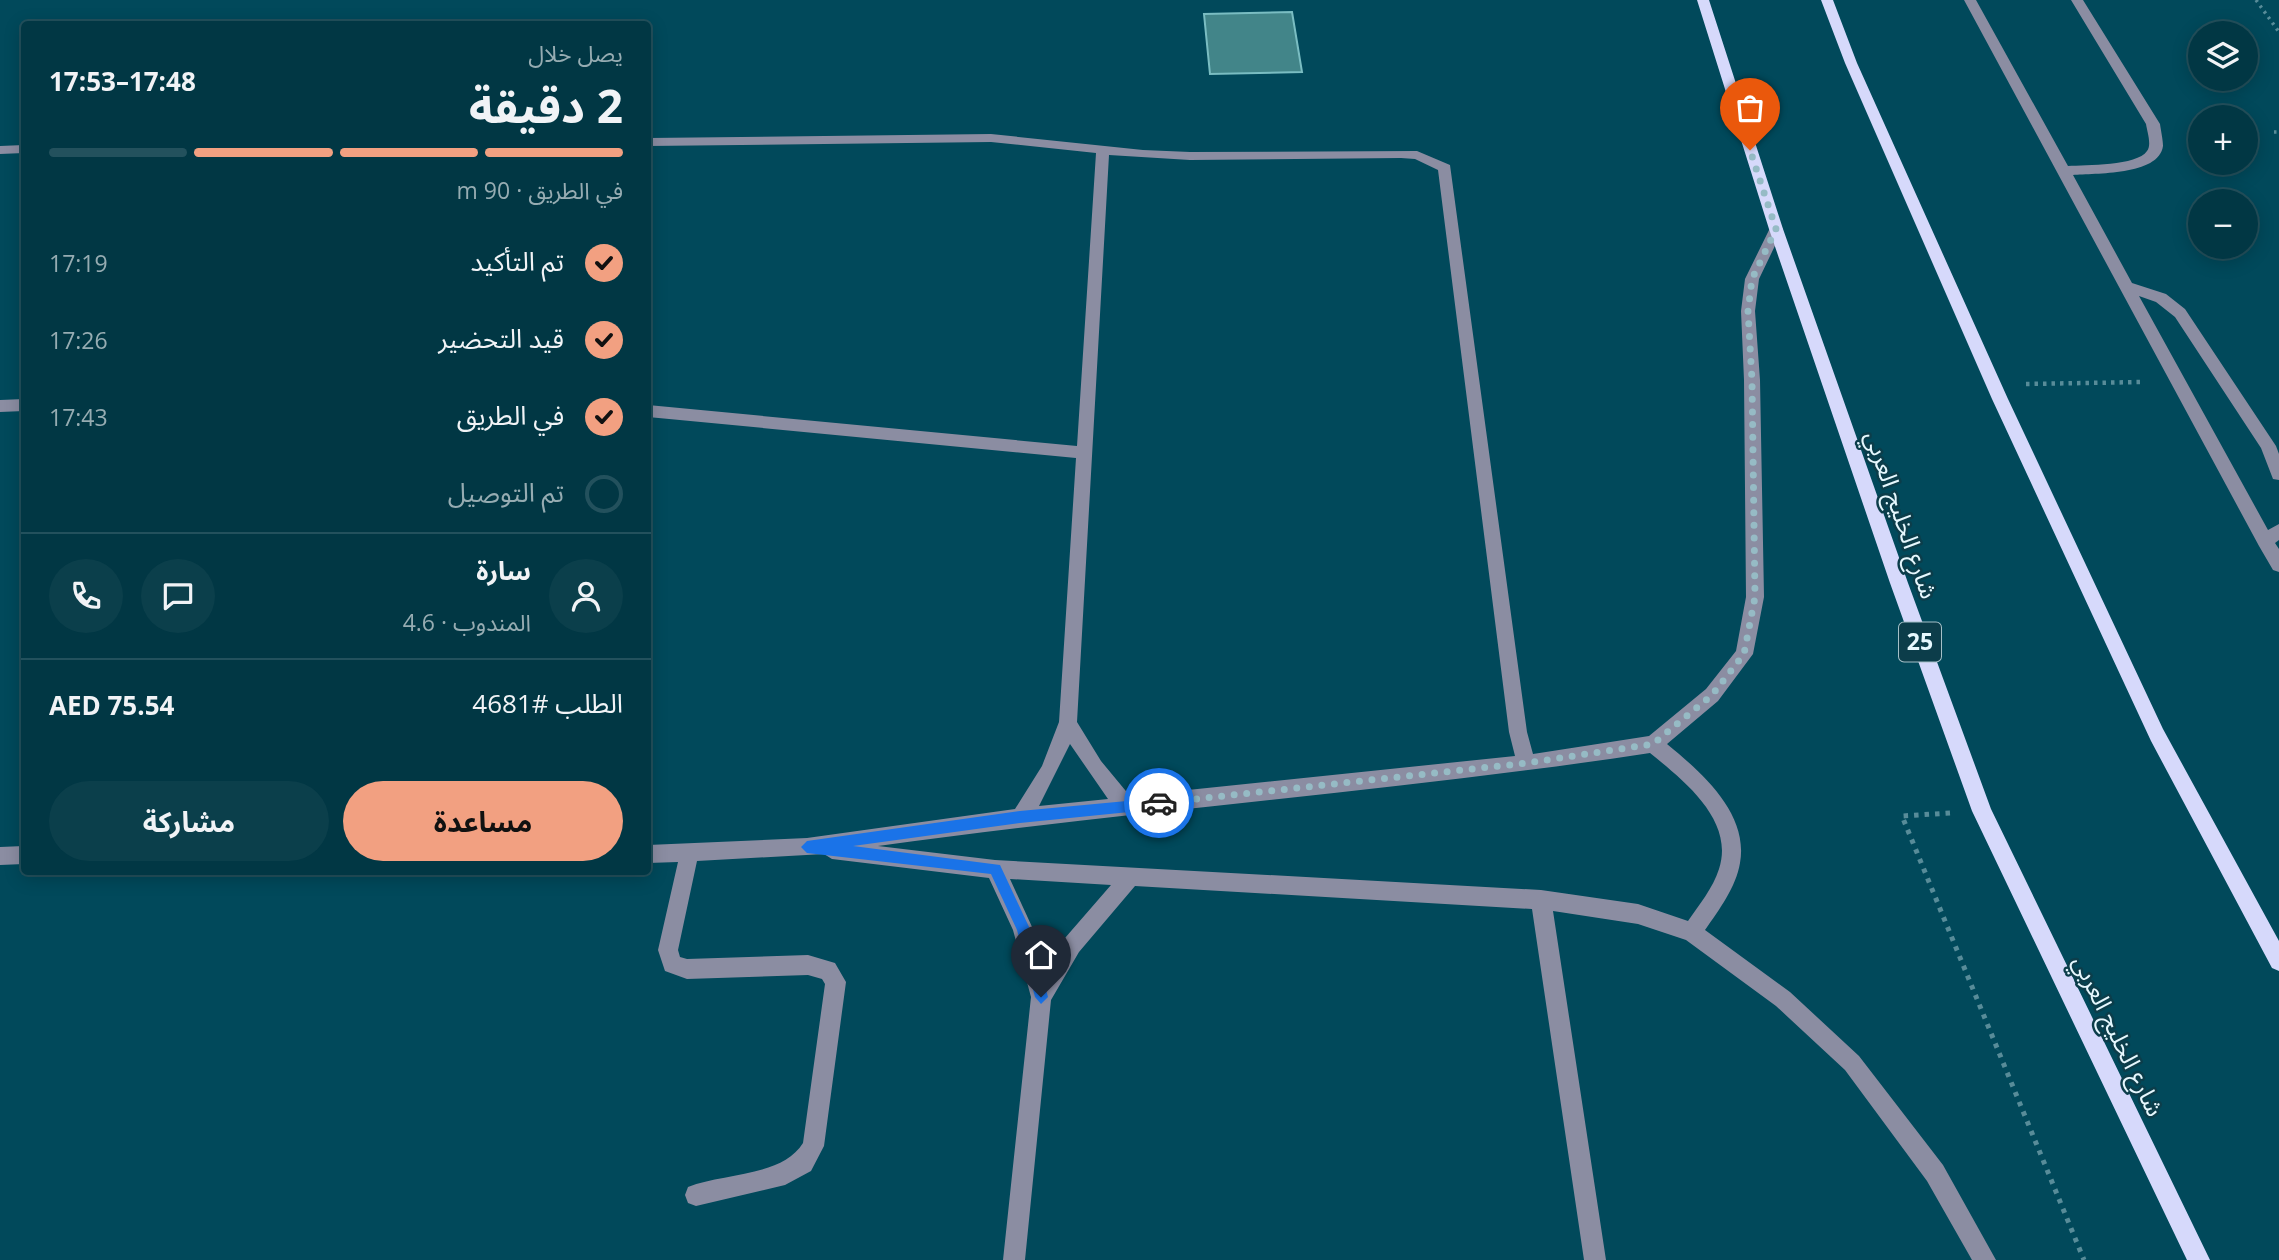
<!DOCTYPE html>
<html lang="ar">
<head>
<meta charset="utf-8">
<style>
	body { margin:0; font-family:"Open Sans","Noto Sans Arabic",sans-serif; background:#0b3f4b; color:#f1f3f6; direction:rtl; height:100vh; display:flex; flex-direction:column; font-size:26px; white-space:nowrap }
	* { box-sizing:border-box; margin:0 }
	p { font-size:23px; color:#96acb2 }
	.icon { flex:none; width:38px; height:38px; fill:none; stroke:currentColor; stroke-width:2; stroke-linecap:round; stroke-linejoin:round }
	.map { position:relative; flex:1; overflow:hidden; direction:ltr }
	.details { position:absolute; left:21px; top:21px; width:630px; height:854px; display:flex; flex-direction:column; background:#013744; border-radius:7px; box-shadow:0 4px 18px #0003,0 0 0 2px #23515d; direction:rtl }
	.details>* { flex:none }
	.controls { position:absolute; left:2188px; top:21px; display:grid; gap:14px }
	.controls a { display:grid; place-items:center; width:70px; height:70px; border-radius:50%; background:#013744; box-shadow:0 4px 18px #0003,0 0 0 2px #23515d; font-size:35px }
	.pin { position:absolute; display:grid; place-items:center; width:60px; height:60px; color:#fff; margin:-72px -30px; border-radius:50% 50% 50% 0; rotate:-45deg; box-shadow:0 0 7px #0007 }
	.pin .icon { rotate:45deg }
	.courier { position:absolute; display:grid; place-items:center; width:70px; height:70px; margin:-35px; border:5px solid #1a73e8; border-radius:50%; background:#fff; color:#222; box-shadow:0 2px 9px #0007 }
	.head em { font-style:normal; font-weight:700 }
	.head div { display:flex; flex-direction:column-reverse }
	.head { display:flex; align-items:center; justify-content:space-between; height:119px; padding:0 28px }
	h1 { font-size:46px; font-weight:700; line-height:52px }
	.bar { display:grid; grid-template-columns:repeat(4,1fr); gap:10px 7px; align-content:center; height:84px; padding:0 28px }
	.bar i { height:9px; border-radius:5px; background:#23515d }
	.bar .selected { background:#f2a081 }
	.bar p { grid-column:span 4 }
	.line { display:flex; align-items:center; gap:18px; padding:0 28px; border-top:2px solid #23515d }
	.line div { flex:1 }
	.round { display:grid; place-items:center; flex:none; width:74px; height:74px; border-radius:37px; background:#0b3f4b }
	ol { padding:0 28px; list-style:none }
	li { display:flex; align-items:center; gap:21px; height:77px }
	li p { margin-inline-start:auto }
	li .icon { padding:7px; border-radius:50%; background:#f2a081; color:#111; stroke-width:4 }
	li:last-child { color:#96acb2 }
	li i { width:38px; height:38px; border:4px solid #23515d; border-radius:50% }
	.primary-button { display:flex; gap:14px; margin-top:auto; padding:14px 28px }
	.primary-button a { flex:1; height:80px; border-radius:42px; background:#f2a081; color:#111; font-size:28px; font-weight:700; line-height:80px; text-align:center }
	.primary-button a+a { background:#0b3f4b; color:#f1f3f6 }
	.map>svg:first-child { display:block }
	.building { fill:#428589; stroke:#7abdc2; stroke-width:2 }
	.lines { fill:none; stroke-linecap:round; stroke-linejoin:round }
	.path-far2 { stroke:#588c99; stroke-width:3.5; stroke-dasharray:2.5 4.5; stroke-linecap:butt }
	.path-far1 { stroke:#588c99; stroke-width:4.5; stroke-dasharray:3.5 5; stroke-linecap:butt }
	.path { stroke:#588c99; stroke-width:5; stroke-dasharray:4.5 6; stroke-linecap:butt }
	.minor { fill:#8b8da2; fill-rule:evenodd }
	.major { fill:#d6d9fb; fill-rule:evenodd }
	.route { fill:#1a73e8 }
	.done { stroke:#96bbc5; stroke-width:7; stroke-dasharray:0 12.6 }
	.labels { text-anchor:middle; stroke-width:5; stroke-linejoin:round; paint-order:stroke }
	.shield { fill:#0c3d4a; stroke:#a5c0c8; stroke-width:2 }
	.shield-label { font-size:23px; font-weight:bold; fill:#e6f8fe }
	.street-label { font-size:24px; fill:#e6f8fe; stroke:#0c3d4a }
</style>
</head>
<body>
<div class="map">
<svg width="2279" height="1260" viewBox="0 0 2279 1260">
	<rect width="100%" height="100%" fill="#01495b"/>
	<!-- building -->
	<path class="building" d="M1292,12l10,60 -92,2 -6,-60z"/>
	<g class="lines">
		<!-- path-far2 -->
		<path class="path-far2" d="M2256,0l23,32
			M2274,132h5"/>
		<!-- path-far1 -->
		<path class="path-far1" d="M2026,384l117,-2"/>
		<!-- path -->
		<path class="path" d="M1950,813l-48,3 182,444"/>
		<!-- minor -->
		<path class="minor" d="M1964,0h12l92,166c18,-1 69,0 79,-15 5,-6 0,-20 -1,-27l-75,-124h12l77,124c1,7 3,16 3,22 -4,30 -69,27 -90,29l59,108 34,11 19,15 91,137 3,8v26l-6,-1 -12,-31 -86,-131 -19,-15 -17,-6 129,234 11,-6v16l-4,3 4,6v23l-6,-2 -14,-24z
			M991,134l152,16 47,2 227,-1 33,14 77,567 6,22 116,-18 57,-47 30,-38 10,-54 -2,-217 -3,-69 4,-32 26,-53h10l2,3 -24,50 -4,32 5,69 4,217 -11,57 -35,47 -51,43c34,28 82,69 73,119 -4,24 -21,47 -35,67l85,62 69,64 84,109 53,95h-24l-45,-79 -82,-111 -69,-64 -90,-66 -48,-16 -85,-13 53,349h-22l-52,-351 -397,-23 -56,66 -28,48 -26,260h-22l28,-263 -18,-67 -24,-52 -157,-19 -8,-5 -127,7 -19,89 2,7 7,2 121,-4 27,8 11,19 -22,164 -13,25 -26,14 -89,21 -8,-3 -3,-8 3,-8c35,-14 94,-10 115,-44l22,-159 -3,-5 -14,-4 -121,4 -22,-8 -7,-21 20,-88 -30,1v-18l159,-7 208,-29 27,-43 17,-44 17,-264 -428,-41v-12l429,41 19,-293 -105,-11 -343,4v-8zM1109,155l81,5 211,-2 14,1 23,11 71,562 6,24 -385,40 -29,-35 -24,-39zM1070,744l38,55 -69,7zM1650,753c33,27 85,67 69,116 -6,19 -20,36 -31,52l-50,-17 -97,-14 -546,-30 -117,-14c256,-36 515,-54 772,-93zM1010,879l101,6 -46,53 -20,34 -12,-43z
			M24,145v8l-24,1v-8z
			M24,399v12l-24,1v-12z
			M24,846v18l-24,1v-18z"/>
		<!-- major -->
		<path class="major" d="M1697,0h12l74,229 125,354 83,226 219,451h-23l-215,-449 -82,-228 -121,-354z
			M1821,0h12l24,63 151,336 155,330 116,212v30l-7,-3 -121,-227 -159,-342 -147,-336z"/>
	</g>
	<!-- route -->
	<path class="route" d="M1159,798l6,5 -6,6 -139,14 -167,23 147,19 30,64 18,68 -7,7 -6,-7 -18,-67 -26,-56 -184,-21 -6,-6 6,-6 213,-30z"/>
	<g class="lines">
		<!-- done -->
		<path class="done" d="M1159,803l368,-40 126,-19 59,-49 32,-41 11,-57 -3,-217 -4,-69 4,-32 24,-50 -26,-79"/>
	</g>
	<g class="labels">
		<!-- shield labels -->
		<rect class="shield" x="1899" y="622.5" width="42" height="39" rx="5"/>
		<g class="shield-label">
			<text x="1920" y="650">25</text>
		</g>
		<!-- street labels -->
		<g class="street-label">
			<text transform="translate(1901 515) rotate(71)" y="8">شارع الخليج العربي</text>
			<text transform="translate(2118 1036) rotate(64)" y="8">شارع الخليج العربي</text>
		</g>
	</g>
</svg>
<div class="controls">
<a><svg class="icon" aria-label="layers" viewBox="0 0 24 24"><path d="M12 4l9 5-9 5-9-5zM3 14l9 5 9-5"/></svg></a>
<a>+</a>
<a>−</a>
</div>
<div class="pin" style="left:1750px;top:150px;background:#ea580c"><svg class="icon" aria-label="bag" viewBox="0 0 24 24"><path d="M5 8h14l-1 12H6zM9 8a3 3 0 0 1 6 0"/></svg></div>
<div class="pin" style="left:1041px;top:997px;background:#1f2937"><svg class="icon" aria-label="home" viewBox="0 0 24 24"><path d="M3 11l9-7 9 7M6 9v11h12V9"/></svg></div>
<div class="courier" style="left:1159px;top:803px"><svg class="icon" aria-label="car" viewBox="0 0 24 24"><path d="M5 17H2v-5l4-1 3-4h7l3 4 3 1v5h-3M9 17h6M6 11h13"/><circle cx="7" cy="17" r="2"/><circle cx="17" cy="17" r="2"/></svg></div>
<section class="details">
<div class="head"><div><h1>2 دقيقة</h1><p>يصل خلال</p></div><em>17:48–17:53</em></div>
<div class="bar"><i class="selected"></i><i class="selected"></i><i class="selected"></i><i></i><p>في الطريق · 90 m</p></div>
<ol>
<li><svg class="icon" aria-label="check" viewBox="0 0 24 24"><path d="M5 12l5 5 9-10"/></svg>تم التأكيد<p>17:19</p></li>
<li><svg class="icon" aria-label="check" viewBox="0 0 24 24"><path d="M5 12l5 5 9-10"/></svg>قيد التحضير<p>17:26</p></li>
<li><svg class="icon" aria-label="check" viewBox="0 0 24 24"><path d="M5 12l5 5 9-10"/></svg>في الطريق<p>17:43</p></li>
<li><i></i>تم التوصيل</li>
</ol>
<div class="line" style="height:126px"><a class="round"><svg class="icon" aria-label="person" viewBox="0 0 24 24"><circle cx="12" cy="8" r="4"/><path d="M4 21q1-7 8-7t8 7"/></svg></a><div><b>سارة</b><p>المندوب · 4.6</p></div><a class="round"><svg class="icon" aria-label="chat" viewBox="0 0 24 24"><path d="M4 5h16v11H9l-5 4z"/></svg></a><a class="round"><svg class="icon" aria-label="phone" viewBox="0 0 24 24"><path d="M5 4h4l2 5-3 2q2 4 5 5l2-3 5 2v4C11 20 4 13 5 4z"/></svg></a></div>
<div class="line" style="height:91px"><div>الطلب #4681</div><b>AED 75.54</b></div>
<div class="primary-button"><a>مساعدة</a><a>مشاركة</a></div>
</section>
</div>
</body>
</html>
